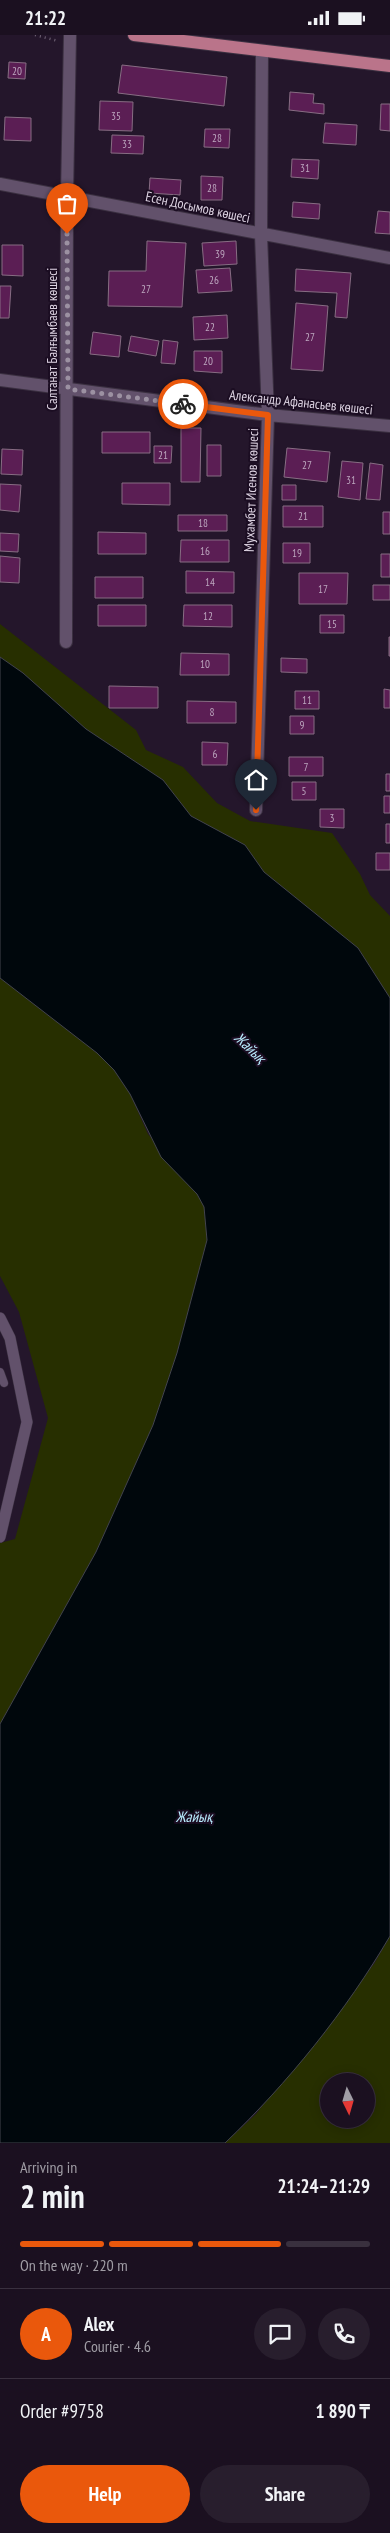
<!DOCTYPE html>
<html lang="en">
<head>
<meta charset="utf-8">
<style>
	body { margin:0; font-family:"PT Sans Narrow",sans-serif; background:#281e2d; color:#f1f3f6; height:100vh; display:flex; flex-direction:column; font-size:19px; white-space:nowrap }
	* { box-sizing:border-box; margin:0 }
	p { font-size:16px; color:#a09da5 }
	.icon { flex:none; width:28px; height:28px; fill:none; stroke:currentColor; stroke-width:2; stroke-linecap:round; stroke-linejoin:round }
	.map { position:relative; height:2108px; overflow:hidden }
	.drawer { display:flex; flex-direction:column; background:#1b1020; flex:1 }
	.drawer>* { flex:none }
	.needle { width:32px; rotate:175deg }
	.tools { position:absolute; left:320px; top:2038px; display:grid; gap:10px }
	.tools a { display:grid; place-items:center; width:55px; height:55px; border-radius:50%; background:#1b1020; box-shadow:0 2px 12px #0003,0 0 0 1px #39303e; font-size:25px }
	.pin { position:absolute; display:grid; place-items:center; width:42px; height:42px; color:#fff; margin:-51px -21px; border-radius:50% 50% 50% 0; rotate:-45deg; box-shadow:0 0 5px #0007 }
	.pin .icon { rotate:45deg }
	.courier { position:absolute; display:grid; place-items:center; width:50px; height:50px; margin:-25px; border:4px solid #ea580c; border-radius:50%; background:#fff; color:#222; box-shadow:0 1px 6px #0007 }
	.summary em { font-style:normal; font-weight:800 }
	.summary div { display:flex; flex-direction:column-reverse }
	.summary { display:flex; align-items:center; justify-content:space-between; height:85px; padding:0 20px }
	h1 { font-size:32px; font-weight:800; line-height:38px }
	.bar { display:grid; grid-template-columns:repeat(4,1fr); gap:8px 5px; align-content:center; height:60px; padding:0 20px }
	.bar i { height:6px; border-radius:4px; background:#39303e }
	.bar .active { background:#ea580c }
	.bar p { grid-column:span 4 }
	.line { display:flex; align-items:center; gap:12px; padding:0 20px; border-top:1px solid #39303e }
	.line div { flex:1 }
	.round { display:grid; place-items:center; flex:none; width:52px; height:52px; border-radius:26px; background:#281e2d }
	.action { display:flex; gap:10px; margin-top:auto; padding:10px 20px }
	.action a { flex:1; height:58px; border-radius:30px; background:#ea580c; color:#fff; font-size:20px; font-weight:800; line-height:58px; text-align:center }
	.action a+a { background:#281e2d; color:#f1f3f6 }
	.status { display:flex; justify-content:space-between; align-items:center; height:35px; padding:0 25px; background:#1b1020; direction:ltr }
	.status svg { height:14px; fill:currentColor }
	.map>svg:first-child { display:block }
	.green { fill:#272f00; fill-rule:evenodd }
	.water { fill:#00070c; stroke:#42444c }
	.building { fill:#5b1e54; stroke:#876d83 }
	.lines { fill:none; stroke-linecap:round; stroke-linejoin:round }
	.service-casing { stroke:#3b3041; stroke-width:9 }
	.pedestrian-casing { stroke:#3b3041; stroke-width:12 }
	.minor-casing { stroke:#3b3041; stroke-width:14 }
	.primary-casing { stroke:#3b3041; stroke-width:14 }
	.path { stroke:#736779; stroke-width:2.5; stroke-dasharray:1 4; stroke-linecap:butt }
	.service { stroke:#62516b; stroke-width:8 }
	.pedestrian { stroke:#62516b; stroke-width:11 }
	.minor { stroke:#62516b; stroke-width:12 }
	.primary { stroke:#ba748a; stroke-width:12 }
	.done { stroke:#9c91a2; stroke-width:5; stroke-dasharray:0 9 }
	.route { stroke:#ea580c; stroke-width:6 }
	.labels { text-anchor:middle; stroke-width:4; stroke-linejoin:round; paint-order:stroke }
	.number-label { font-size:11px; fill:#bca6be }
	.street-label { font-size:14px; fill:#ddd3e2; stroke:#1b0d22 }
	.water-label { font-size:15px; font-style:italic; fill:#b8ebfd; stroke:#1b0d22 }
</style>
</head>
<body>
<div class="status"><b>21:22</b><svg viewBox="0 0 49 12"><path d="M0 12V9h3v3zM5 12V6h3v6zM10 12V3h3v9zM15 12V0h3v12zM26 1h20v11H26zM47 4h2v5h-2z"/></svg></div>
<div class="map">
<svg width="390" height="2108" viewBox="0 0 390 2108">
	<rect width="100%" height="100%" fill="#24162b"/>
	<!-- green -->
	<path class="green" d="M0,589l136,106 10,20 37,17 34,36 33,18 82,12 28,41 10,21 20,21v82l-32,-50 -94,-76 -19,-27 -54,-29 -28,-36 -77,-51 -63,-56 -23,-16z
		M0,943l97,75 17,17 16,24 18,40 49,60 7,13 3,33 -30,113 -24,72 -57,127 -96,172v-181l15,-4 33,-121 -29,-106 -19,-36z
		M390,1901v207h-165l31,-29 118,-150zM329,2046h37v38h-37z"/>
	<!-- water -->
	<path class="water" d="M0,622l23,16 63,56 77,51 28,36 54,29 19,27 94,76 32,50v938c-44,75 -102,147 -165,207h-225v-419l96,-172 57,-127 24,-72 30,-113 -3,-33 -7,-13 -36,-37 -31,-63 -16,-24 -17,-17 -97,-75z"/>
	<!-- building -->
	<path class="building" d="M9,27l17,1 -1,16 -17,-1z
		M122,30l105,12 -3,29 -106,-13z
		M290,57l24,2 -1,9 11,1v10l-35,-4z
		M100,66l33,1 -1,29 -33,-1z
		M381,69h9v27l-10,-1z
		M5,82l26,1v23l-27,-1z
		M325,88l32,2 -1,20 -33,-2z
		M205,94h25l-1,19 -25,-1z
		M112,100l32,1 -1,18 -32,-1z
		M292,124l27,1 -1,19 -27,-2z
		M201,141l22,1 -1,23h-21z
		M150,143l31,2 -1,15 -31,-2z
		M293,167l27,2 -1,15 -27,-2z
		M378,176l12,1v22l-15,-1z
		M147,206l39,2 -4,64 -74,-1 1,-35h37z
		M236,206l1,23 -33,2 -2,-23z
		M2,210h21v31l-21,-1z
		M230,233l2,23 -34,2 -2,-23z
		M296,234l55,4 -4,45 -12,-1 2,-24 -42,-2z
		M0,251h11l-2,32h-9z
		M296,268l32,3 -5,65 -32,-2z
		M227,280l1,23 -34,2 -1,-23z
		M93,297l28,4 -2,21 -29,-3z
		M131,301l28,5 -3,15 -28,-5z
		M163,305l15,2 -3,22 -14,-1z
		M194,316h28v22l-28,-2z
		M181,393h20l-1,54h-19z
		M102,397h48v21h-48z
		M207,410h14v31h-14z
		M154,411h18l-1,17h-17z
		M287,413l43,4 -3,30 -43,-5z
		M2,414l21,1 -1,25 -21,-1z
		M342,426l21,2 -3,37 -22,-3z
		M370,428l13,2 -3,35 -14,-1z
		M122,448h48v22l-48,-1z
		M0,449l21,1 -2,27 -19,-2z
		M282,450h14v15h-14z
		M283,471h40v21h-40z
		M383,477h7v22h-7z
		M178,480h49v16h-49z
		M98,497l48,1v21h-48z
		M0,498l19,1 -1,18 -18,-1z
		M181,505h48v22h-49z
		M283,508h27v20h-27z
		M381,519h9v23h-9z
		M0,521l20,2 -1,25 -19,-1z
		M186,536l48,1v21h-48z
		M299,538h49l-1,31h-48z
		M95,542h48v21h-48z
		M373,550h17v15h-17z
		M98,570h48v21h-48z
		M184,570h48v22l-49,-1z
		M320,580h24v18h-24z
		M389,602h1v19h-1z
		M181,618l48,1v21h-49z
		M281,623l26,1v14l-26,-1z
		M109,651l49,1v21h-49z
		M384,654l6,1v18h-6z
		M295,656h24v18h-24z
		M187,666l49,1v21h-49z
		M290,681h24v18h-24z
		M202,707l26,1 -1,22h-25z
		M289,722h34v19h-34z
		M386,739h4v17h-4z
		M292,747h24v18h-24z
		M384,761h6v17h-6z
		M320,774h24v19l-24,-1z
		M386,789h4v19h-4z
		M376,818h14v17h-14z"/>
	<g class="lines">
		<!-- service casing -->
		<g class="service-casing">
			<path id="service" d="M0,1337l4,11"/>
		</g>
		<!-- pedestrian casing -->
		<g class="pedestrian-casing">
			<path id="pedestrian" d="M0,1283l10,20 17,84 -27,115"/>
		</g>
		<!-- minor casing -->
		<g class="minor-casing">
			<path id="minor" d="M0,149l390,74
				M0,345l268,35 122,11
				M66,607l1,-447 3,-160
				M256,775l12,-395 -7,-180 1,-184"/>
		</g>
		<!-- primary casing -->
		<g class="primary-casing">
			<path id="primary" d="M134,0l256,31"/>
		</g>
		<!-- path -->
		<path class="path" d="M35,0l23,6"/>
		<!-- service -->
		<use href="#service" class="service"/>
		<!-- pedestrian -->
		<use href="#pedestrian" class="pedestrian"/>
		<!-- minor -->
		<use href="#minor" class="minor"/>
		<!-- primary -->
		<use href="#primary" class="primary"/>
	</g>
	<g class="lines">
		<!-- done -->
		<path class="done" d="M67,199l1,155 115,15"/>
		<!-- route -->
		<path class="route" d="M183,369l85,11 -12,395"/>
	</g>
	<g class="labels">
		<!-- number labels -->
		<g class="number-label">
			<text x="17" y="40">20</text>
			<text x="116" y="85">35</text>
			<text x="217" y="107">28</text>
			<text x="127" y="113">33</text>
			<text x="305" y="137">31</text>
			<text x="212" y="157">28</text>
			<text x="220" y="223">39</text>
			<text x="214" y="249">26</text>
			<text x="146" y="258">27</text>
			<text x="210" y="296">22</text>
			<text x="310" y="306">27</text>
			<text x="208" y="330">20</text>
			<text x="163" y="424">21</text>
			<text x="307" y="434">27</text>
			<text x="351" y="449">31</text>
			<text x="303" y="485">21</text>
			<text x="203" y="492">18</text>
			<text x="205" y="520">16</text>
			<text x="297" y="522">19</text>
			<text x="210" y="551">14</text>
			<text x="323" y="558">17</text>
			<text x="208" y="585">12</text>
			<text x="332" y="593">15</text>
			<text x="205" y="633">10</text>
			<text x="307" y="669">11</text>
			<text x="212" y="681">8</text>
			<text x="302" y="694">9</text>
			<text x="215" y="723">6</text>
			<text x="306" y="736">7</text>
			<text x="304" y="760">5</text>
			<text x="332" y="787">3</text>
		</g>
		<!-- street labels -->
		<g class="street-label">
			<text transform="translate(198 172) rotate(12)" y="5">Есен Досымов көшесі</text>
			<text transform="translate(52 304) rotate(-90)" y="5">Салтанат Балғымбаев көшесі</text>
			<text transform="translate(301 367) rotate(6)" y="5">Александр Афанасьев көшесі</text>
			<text transform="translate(251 455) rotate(-88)" y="5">Мухамбет Исенов көшесі</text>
		</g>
		<!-- water labels -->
		<g class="water-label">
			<text transform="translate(250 1013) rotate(44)" y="5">Жайық</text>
			<text x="194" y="1787">Жайық</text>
		</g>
	</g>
</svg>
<div class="tools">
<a><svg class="needle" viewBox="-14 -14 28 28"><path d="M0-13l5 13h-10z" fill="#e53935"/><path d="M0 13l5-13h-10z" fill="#a09da5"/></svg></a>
</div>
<div class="pin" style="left:67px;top:199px;background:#ea580c"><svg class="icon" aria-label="bag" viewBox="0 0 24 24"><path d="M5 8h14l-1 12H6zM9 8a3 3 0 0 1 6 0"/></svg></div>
<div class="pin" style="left:256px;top:775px;background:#1f2937"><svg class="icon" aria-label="home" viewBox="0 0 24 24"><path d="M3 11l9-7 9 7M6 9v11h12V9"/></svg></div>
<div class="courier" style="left:183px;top:369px"><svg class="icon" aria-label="bike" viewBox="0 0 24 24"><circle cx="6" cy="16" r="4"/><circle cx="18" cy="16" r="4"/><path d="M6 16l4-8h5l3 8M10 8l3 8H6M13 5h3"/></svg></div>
</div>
<section class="drawer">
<div class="summary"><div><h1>2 min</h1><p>Arriving in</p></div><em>21:24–21:29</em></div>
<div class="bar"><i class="active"></i><i class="active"></i><i class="active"></i><i></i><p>On the way · 220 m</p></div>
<div class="line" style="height:90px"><b class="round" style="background:#ea580c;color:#fff">A</b><div><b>Alex</b><p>Courier · 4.6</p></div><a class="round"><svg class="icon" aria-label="chat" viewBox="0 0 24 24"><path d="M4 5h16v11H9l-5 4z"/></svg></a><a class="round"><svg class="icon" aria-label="phone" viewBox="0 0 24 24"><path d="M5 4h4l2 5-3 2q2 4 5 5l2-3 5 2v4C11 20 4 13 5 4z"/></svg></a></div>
<div class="line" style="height:65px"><div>Order #9758</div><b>1 890 ₸</b></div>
<div class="action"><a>Help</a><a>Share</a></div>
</section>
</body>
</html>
